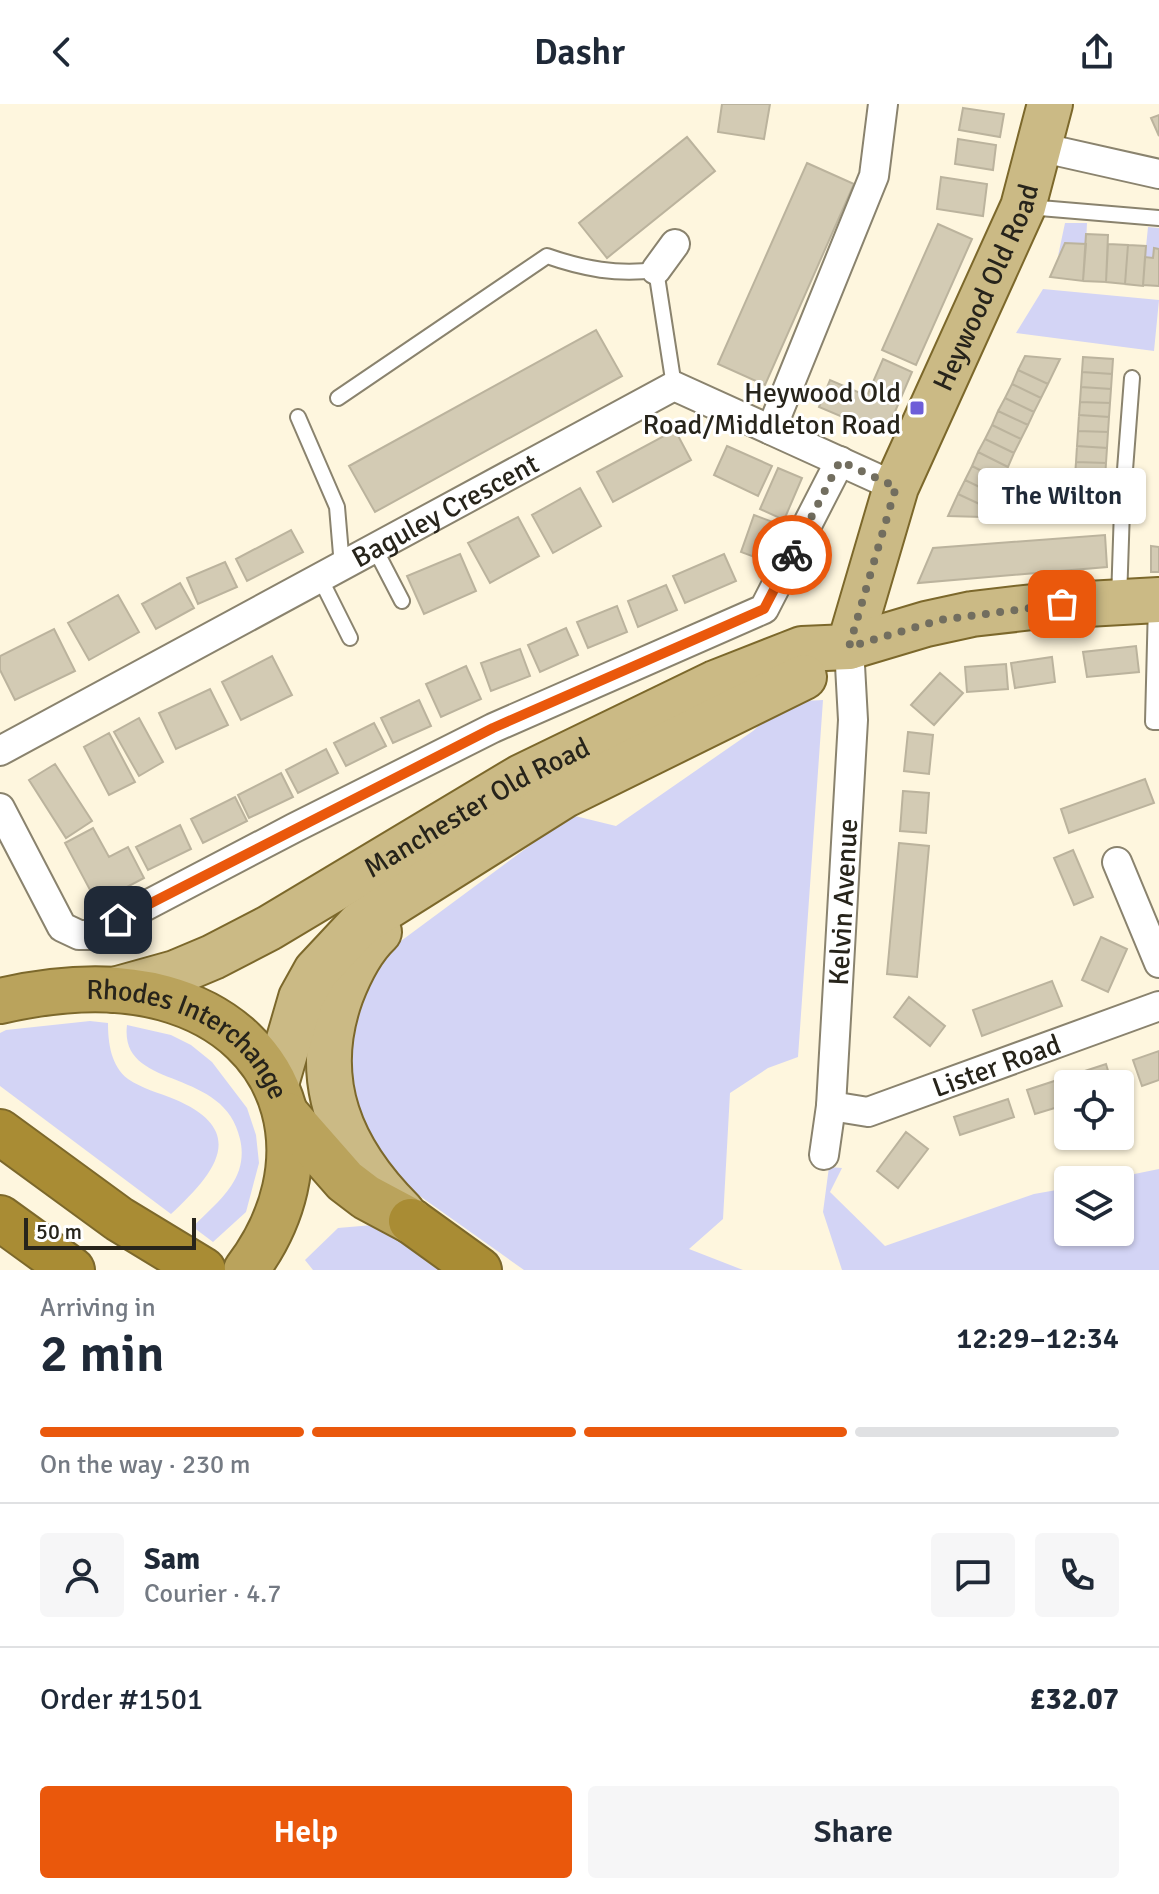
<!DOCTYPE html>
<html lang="en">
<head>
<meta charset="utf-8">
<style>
	body { margin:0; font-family:Signika,sans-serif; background:#f6f6f7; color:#1f2937; height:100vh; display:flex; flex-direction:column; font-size:30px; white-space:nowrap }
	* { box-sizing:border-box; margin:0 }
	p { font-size:26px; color:#747a83 }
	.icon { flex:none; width:44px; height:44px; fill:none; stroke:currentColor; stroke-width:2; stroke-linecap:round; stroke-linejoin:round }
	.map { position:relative; height:1166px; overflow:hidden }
	.details { display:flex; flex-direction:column; background:#fff; flex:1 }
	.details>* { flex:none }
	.controls { position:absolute; left:1054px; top:966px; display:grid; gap:16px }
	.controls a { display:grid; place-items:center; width:80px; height:80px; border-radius:8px; background:#fff; box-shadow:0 2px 6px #0004; font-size:40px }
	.scale { position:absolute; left:24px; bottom:20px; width:172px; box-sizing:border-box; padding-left:8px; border:4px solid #27241b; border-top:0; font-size:22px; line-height:28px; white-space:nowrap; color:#27241b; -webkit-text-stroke:6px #fff; paint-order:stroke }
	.pin { position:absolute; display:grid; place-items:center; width:68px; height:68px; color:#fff; margin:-34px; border-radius:16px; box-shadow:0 4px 12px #0006 }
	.courier { position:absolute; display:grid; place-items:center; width:80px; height:80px; margin:-40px; border:6px solid #ea580c; border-radius:50%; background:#fff; color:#222; box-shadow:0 2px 10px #0007 }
	.bubble { position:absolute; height:56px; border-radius:8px; background:#fff; box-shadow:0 2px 6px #0004; font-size:26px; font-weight:600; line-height:56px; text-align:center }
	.summary em { font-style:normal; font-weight:600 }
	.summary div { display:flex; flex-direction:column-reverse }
	.summary { display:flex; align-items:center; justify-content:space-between; height:136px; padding:0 40px }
	h1 { font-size:52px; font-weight:600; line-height:60px }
	.bar { display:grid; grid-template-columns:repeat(4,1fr); gap:12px 8px; align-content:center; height:96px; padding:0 40px }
	.bar i { height:10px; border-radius:6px; background:#e0e1e3 }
	.bar .current { background:#ea580c }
	.bar p { grid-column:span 4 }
	.line { display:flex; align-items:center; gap:20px; padding:0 40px; border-top:2px solid #e0e1e3 }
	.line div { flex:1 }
	.round { display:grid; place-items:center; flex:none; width:84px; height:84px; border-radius:8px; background:#f6f6f7 }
	.primary-button { display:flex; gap:16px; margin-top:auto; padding:16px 40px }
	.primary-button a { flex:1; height:92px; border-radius:8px; background:#ea580c; color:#fff; font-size:32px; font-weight:600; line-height:92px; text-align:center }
	.primary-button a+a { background:#f6f6f7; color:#1f2937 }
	header { display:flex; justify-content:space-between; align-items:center; height:104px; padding:0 40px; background:#fff; font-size:36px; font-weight:600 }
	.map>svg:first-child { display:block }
	.green { fill:#d3d4f5 }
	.building { fill:#d3cbb4; stroke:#bbb39d; stroke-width:2 }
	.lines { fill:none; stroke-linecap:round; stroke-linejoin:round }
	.service-casing { stroke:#8a836e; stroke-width:18 }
	.minor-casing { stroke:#8a836e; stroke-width:32 }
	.primary-casing { stroke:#7c682b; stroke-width:48 }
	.trunk-casing { stroke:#7c682b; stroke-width:48 }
	.motorway-casing { stroke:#7c682b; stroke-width:48 }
	.service { stroke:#fff; stroke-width:14 }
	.minor { stroke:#fff; stroke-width:28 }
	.primary { stroke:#cbba85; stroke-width:44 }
	.trunk { stroke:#baa35c; stroke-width:44 }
	.motorway { stroke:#a98c34; stroke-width:44 }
	.done { stroke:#726e5f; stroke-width:8; stroke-dasharray:0 14.4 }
	.route { stroke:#ea580c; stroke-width:10 }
	.poi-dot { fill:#6e5ed8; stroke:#fff; stroke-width:3 }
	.labels { text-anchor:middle; stroke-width:6; stroke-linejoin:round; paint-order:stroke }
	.street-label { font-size:28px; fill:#27241b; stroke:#fff }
	.poi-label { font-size:28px; fill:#27241b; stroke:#fff; text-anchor:end }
</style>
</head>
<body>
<header><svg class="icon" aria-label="back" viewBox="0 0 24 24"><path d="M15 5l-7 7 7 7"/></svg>Dashr<svg class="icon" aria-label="share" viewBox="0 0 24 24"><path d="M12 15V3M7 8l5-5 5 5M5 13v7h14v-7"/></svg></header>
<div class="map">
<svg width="1159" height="1166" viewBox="0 0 1159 1166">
	<rect width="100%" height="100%" fill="#fef6de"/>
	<!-- green -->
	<path class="green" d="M1065,119h22l-1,21 -21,-1 -7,13z
		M1148,123l11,1v20h-5l-1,10 -8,-1z
		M1043,185l116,11 -5,51 -138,-18z
		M823,596l-25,357 -30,11 -38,25 -7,126 -34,30 54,21h-219l-145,-103 -29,-53 -2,-107 34,-52 189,-140 45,11 137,-95 31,-29z
		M90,917l18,2c0,20 3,43 20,56 13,9 31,14 46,20 76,32 41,74 -3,115l-171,-128v-53l6,-3z
		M127,921l44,10 20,10 21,17 35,46 9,27 3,28 -13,49 -33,30 -20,-15c12,-13 28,-26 38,-41 10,-14 13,-31 9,-47 -16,-74 -121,-47 -113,-114z
		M829,1063l13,1 -12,24 55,54 149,-52 34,-6v44h52v-52h-15l54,-11v101h-317l-19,-58z
		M373,1121l70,45h-130l-8,-10 33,-32z"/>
	<!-- building -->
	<path class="building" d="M722,0h48l-6,35 -46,-7z
		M963,4l41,6 -4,23 -41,-7z
		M1159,11v21l-8,-18z
		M687,33l28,34 -108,87 -28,-35z
		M958,35l38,6 -3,25 -38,-6z
		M807,59l47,21 -89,201 -47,-21z
		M941,73l46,7 -4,32 -46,-7z
		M938,120l34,15 -56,126 -34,-15z
		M1086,130l22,1 -2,47 -23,-1z
		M1065,139l21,1 -3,37 -33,-4z
		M1108,140l20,1 -3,39 -19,-2z
		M1128,141l18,1 -3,40 -18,-2z
		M1154,144l5,1v37l-16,-1 2,-28 8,1z
		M596,226l26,46 -247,136 -26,-46z
		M1025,252l35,3 -12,25 -30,-14z
		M1083,253l30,2 -1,15 -30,-2z
		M883,255l29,13 -27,63 -66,-28 11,-27 37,16z
		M1018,266l30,14 -7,14 -29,-14z
		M1082,268l30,2 -1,15 -30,-2z
		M1012,280l29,14 -7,14 -29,-14z
		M1081,283l30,2 -1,14 -30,-1z
		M1005,294l29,14 -6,13 -30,-14z
		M1080,298l30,1 -1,14 -30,-2z
		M998,307l30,14 -7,14 -29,-14z
		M1079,311l30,2 -1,15 -30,-1z
		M992,321l29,14 -7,14 -29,-14z
		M675,326l16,30 -78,42 -16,-30z
		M1078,327l30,1 -1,16 -30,-2z
		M985,335l29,14 -6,14 -30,-15z
		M727,342l45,20 -14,30 -44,-21z
		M1077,342l30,2 -1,15 -30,-1z
		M978,348l30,15 -7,14 -29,-15z
		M1076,358l30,1 -1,16 -30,-3z
		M972,362l29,15 -7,13 -29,-14z
		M778,364l24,10 -18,42 -24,-11z
		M1075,372l30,3v14l-31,-1z
		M965,376l29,14 -6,14 -30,-14z
		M580,384l21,38 -48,27 -21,-38z
		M958,390l30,14 -5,9 -35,-1z
		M754,411l27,10 -13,37 -27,-10z
		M518,413l21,39 -49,27 -22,-40z
		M291,426l12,22 -56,29 -11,-22z
		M1105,431l2,32 -189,16 15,-35z
		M1151,442l8,1v25h-8z
		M460,450l16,37 -52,23 -17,-38z
		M724,450l12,27 -51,22 -12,-27z
		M225,458l12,25 -39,17 -11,-26z
		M180,479l14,25 -38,21 -14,-25z
		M666,481l11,25 -39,17 -10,-26z
		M118,491l21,37 -50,28 -21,-37z
		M617,502l10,26 -39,16 -11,-26z
		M566,524l12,27 -38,17 -12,-27z
		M54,525l21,42 -60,29 -15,-30v-14z
		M1136,542l3,26 -52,5 -4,-25z
		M520,545l10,27 -39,15 -10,-28z
		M272,552l20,39 -51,25 -19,-38z
		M1052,553l3,25 -40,6 -4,-25z
		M1006,560l2,25 -41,3 -2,-25z
		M466,562l15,33 -40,18 -15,-33z
		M940,569l23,20 -29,32 -23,-20z
		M210,585l18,36 -52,24 -17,-36z
		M419,596l12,26 -38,17 -12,-25z
		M139,614l24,44 -24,14 -25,-44z
		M374,619l12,23 -40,20 -12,-23z
		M908,628l25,3 -4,39 -25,-3z
		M109,629l26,49 -26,13 -25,-48z
		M326,645l12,24 -40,20 -12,-23z
		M55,660l37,57 -26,17 -37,-58z
		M281,669l12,24 -44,21 -11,-23z
		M1145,675l9,24 -85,30 -8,-24z
		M903,687l26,2 -3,40 -26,-2z
		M235,693l12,24 -44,22 -12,-24z
		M180,721l11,24 -43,21 -12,-23z
		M93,724l16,29 19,-10 16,31 -47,25 -32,-60z
		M899,739l30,3 -12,131 -30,-3z
		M1073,746l20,47 -19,8 -20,-47z
		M1101,833l26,12 -19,43 -26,-12z
		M1052,877l10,25 -80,30 -9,-26z
		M909,893l36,29 -15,20 -36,-29z
		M1159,947v29l-17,6 -9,-26z
		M1106,960l6,20h-44v20l-33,10 -8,-24z
		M1008,995l6,18 -54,18 -6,-18z
		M906,1028l22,17 -30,39 -21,-17z"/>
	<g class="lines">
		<!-- service casing -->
		<g class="service-casing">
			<path id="service" d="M1028,103l131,11
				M338,294l209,-142c37,13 70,19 109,14l18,116
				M298,313l39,90 5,59
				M375,445l27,52
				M320,474l30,60
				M1119,496l3,-91 10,-131
				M1156,500l-3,118h6"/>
		</g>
		<!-- minor casing -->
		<g class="minor-casing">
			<g id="minor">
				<path d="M1039,43l120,27"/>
				<path d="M656,166l19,-26"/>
				<path d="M771,326l103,-254 9,-72"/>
				<path id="s1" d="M0,647l674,-365 222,101"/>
				<path d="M0,704l62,119 17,8h11l204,-107 199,-100 271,-119 76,-148"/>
				<path d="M1117,758l42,101"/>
				<path id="s2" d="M831,1002l37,6 291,-106"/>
				<path id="s3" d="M824,1051l7,-49 22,-386 -4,-73"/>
			</g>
		</g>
		<!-- primary casing -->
		<g class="primary-casing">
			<g id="primary">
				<path id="s4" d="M849,543l47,-160 127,-280 27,-103"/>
				<path d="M379,828c-17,16 -30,42 -38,63 -31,86 0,156 61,217"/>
				<path id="s5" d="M114,886l61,-17 38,-16 56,-29 252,-151 194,-94 74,-29 13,-5 47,-2 77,-23 46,-10 61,-7 126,-7"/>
				<path d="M276,980l25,-86 15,-27 44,-47 205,-129 239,-118"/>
			</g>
		</g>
		<!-- trunk casing -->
		<g class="trunk-casing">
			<g id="trunk">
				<path id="s6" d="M0,897c53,-12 110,-18 164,-3 131,36 161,168 82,272"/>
				<path d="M287,1011l58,66 21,16 45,24"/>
			</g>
		</g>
		<!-- motorway casing -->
		<g class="motorway-casing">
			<path id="motorway" d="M0,1028l119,87 84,51
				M0,1114l72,52
				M411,1117l68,49"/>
		</g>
		<!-- service -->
		<use href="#service" class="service"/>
		<!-- minor -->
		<use href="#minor" class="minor"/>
		<!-- primary -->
		<use href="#primary" class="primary"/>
		<!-- trunk -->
		<use href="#trunk" class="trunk"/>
		<!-- motorway -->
		<use href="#motorway" class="motorway"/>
	</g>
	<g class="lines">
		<!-- done -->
		<path class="done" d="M792,451l48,-94 56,26 -47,160 91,-27 122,-16"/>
		<!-- route -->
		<path class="route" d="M118,816l375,-192 271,-119 28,-54"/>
	</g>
	<!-- markers -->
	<rect class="poi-dot" x="909" y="296" width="16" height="16" rx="4"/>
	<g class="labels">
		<!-- street labels -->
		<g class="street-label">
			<text dy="10" stroke="none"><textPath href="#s4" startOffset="386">Heywood Old Road</textPath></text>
			<text dy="10" stroke="none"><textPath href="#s1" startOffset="506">Baguley Crescent</textPath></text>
			<text dy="10" stroke="none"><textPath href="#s5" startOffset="408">Manchester Old Road</textPath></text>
			<text dy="10" stroke="none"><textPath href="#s3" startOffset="254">Kelvin Avenue</textPath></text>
			<text dy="10" stroke="none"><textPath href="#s6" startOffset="206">Rhodes Interchange</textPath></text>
			<text dy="10" stroke="none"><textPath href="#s2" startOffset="174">Lister Road</textPath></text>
		</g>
		<!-- poi labels -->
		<g class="poi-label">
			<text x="901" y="298">Heywood Old<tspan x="901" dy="32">Road/Middleton Road</tspan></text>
		</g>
	</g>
</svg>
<div class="controls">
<a><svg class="icon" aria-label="locate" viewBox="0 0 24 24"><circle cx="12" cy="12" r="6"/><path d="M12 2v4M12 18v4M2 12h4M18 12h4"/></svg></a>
<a><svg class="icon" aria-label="layers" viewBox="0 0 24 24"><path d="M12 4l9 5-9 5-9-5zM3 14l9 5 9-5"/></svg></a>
</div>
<div class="scale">50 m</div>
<div class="pin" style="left:1062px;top:500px;background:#ea580c"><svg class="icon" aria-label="bag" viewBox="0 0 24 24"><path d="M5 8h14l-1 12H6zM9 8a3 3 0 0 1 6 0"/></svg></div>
<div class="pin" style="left:118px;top:816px;background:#1f2937"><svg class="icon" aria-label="home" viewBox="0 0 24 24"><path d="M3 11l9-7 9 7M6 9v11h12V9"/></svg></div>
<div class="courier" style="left:792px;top:451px"><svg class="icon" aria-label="bike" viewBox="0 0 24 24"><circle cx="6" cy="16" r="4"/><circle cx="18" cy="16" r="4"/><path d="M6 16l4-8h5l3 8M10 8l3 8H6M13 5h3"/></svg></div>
<div class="bubble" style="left:978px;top:364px;width:168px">The Wilton</div>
</div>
<section class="details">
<div class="summary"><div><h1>2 min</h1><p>Arriving in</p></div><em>12:29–12:34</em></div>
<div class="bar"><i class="current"></i><i class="current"></i><i class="current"></i><i></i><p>On the way · 230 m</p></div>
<div class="line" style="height:144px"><a class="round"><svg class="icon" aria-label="person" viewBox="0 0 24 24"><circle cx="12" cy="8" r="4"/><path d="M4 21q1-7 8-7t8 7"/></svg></a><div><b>Sam</b><p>Courier · 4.7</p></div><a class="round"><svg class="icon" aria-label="chat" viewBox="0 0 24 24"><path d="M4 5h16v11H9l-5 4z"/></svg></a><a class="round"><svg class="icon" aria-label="phone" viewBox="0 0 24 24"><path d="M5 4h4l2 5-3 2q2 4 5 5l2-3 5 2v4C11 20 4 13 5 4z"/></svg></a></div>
<div class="line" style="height:104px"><div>Order #1501</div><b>£32.07</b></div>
<div class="primary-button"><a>Help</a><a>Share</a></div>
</section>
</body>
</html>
